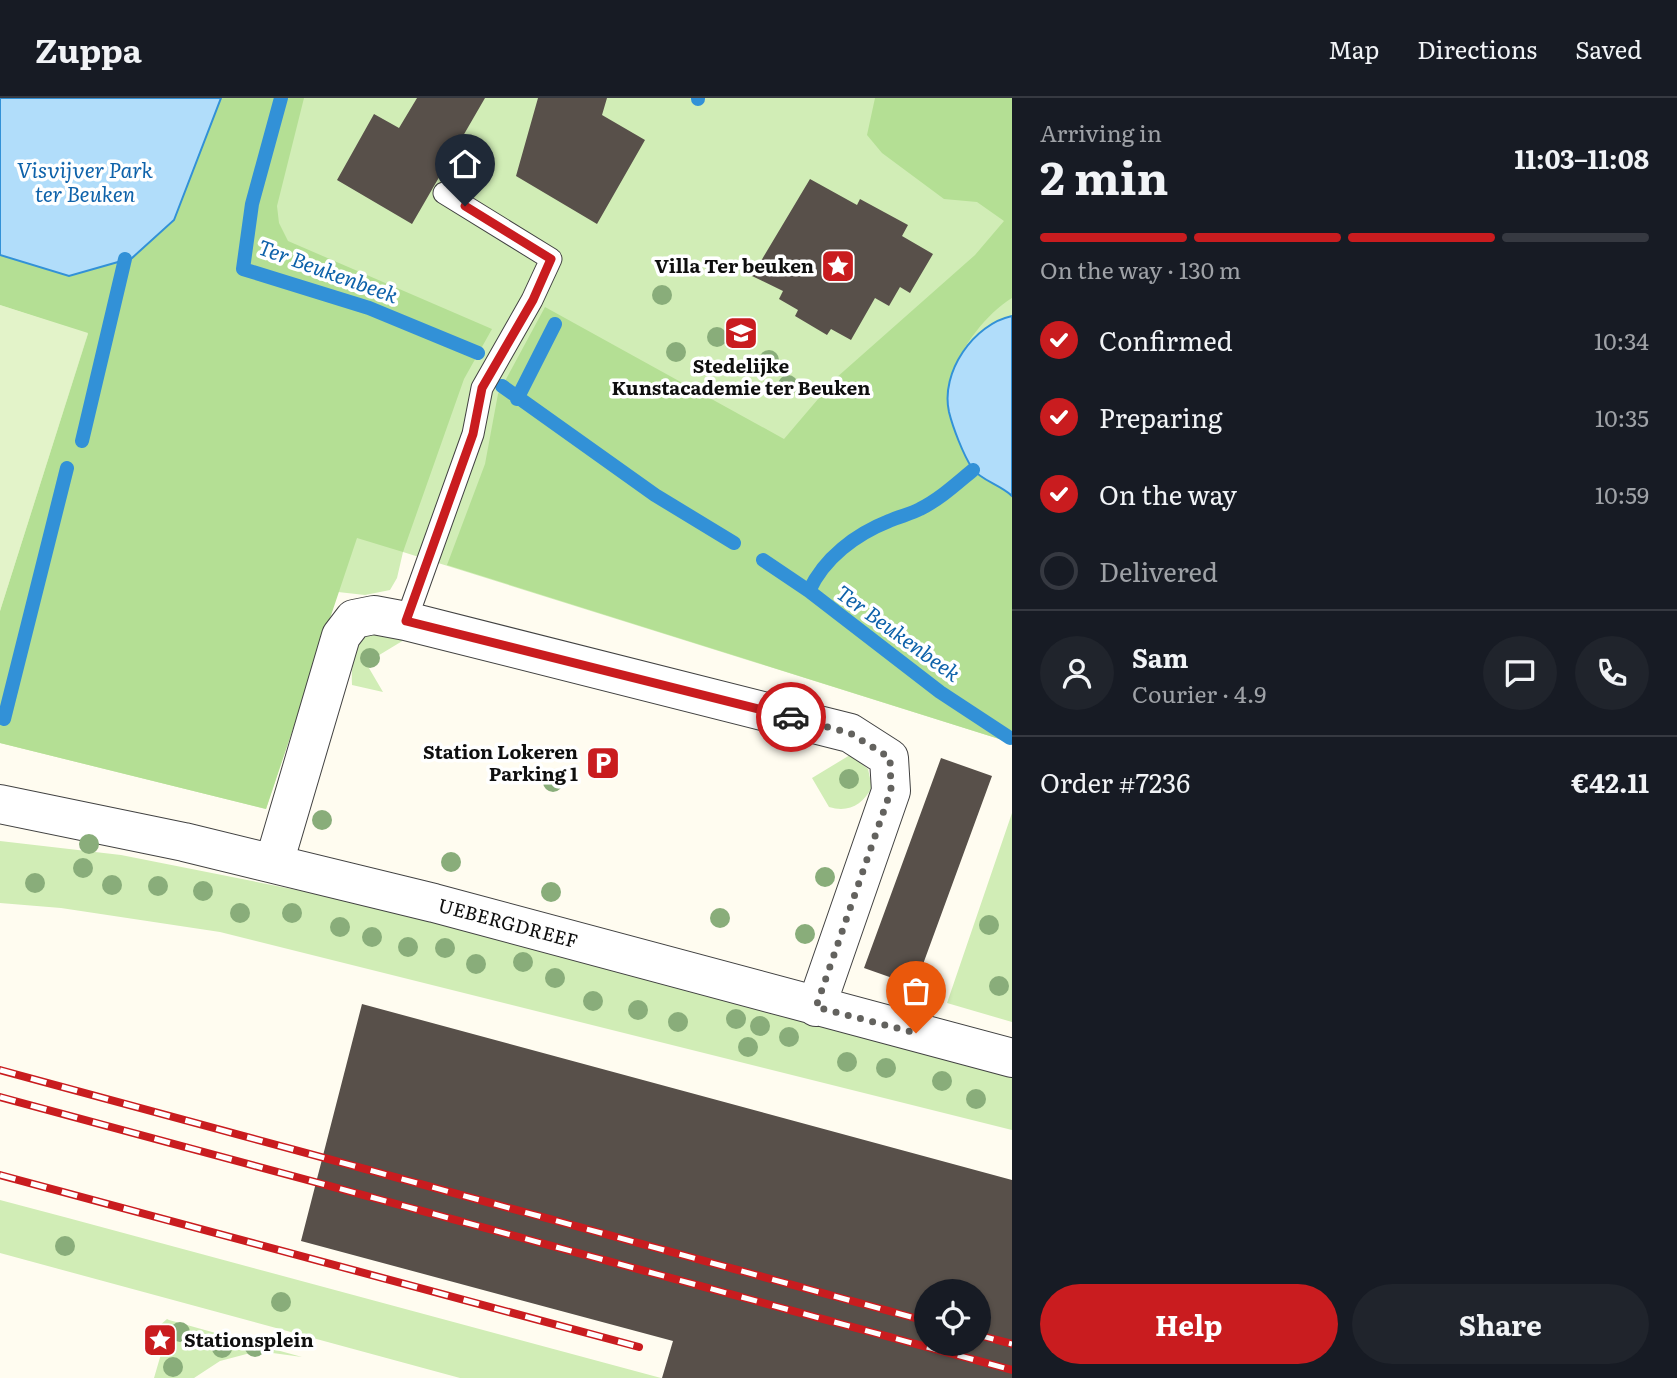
<!DOCTYPE html>
<html lang="en">
<head>
<meta charset="utf-8">
<style>
	body { margin:0; font-family:Literata,serif; background:#20242c; color:#f1f3f6; height:100vh; display:flex; flex-direction:column; font-size:26px; white-space:nowrap }
	* { box-sizing:border-box; margin:0 }
	p { font-size:23px; color:#9ea1a6 }
	.icon { flex:none; width:38px; height:38px; fill:none; stroke:currentColor; stroke-width:2; stroke-linecap:round; stroke-linejoin:round }
	.map { position:relative; flex:1; overflow:hidden }
	.sheet { display:flex; flex-direction:column; background:#171b24; width:665px }
	.sheet>* { flex:none }
	.fabs { position:absolute; left:914px; top:1181px; display:grid; gap:14px }
	.fabs a { display:grid; place-items:center; width:77px; height:77px; border-radius:50%; background:#171b24; box-shadow:0 2px 5px #0004; font-size:35px }
	.pin { position:absolute; display:grid; place-items:center; width:60px; height:60px; color:#fff; margin:-72px -30px; border-radius:50% 50% 50% 0; rotate:-45deg; box-shadow:0 0 7px #0007 }
	.pin .icon { rotate:45deg }
	.courier { position:absolute; display:grid; place-items:center; width:70px; height:70px; margin:-35px; border:5px solid #c91c1f; border-radius:50%; background:#fff; color:#222; box-shadow:0 2px 9px #0007 }
	.head em { font-style:normal; font-weight:700 }
	.head div { display:flex; flex-direction:column-reverse }
	.head { display:flex; align-items:center; justify-content:space-between; height:119px; padding:0 28px }
	h1 { font-size:46px; font-weight:700; line-height:52px }
	.bar { display:grid; grid-template-columns:repeat(4,1fr); gap:10px 7px; align-content:center; height:84px; padding:0 28px }
	.bar i { height:9px; border-radius:5px; background:#363941 }
	.bar .current { background:#c91c1f }
	.bar p { grid-column:span 4 }
	.line { display:flex; align-items:center; gap:18px; padding:0 28px; border-top:2px solid #363941 }
	.line div { flex:1 }
	.round { display:grid; place-items:center; flex:none; width:74px; height:74px; border-radius:37px; background:#20242c }
	ol { padding:0 28px; list-style:none }
	li { display:flex; align-items:center; gap:21px; height:77px }
	li p { margin-inline-start:auto }
	li .icon { padding:7px; border-radius:50%; background:#c91c1f; color:#fff; stroke-width:4 }
	li:last-child { color:#9ea1a6 }
	li i { width:38px; height:38px; border:4px solid #363941; border-radius:50% }
	.primary-button { display:flex; gap:14px; margin-top:auto; padding:14px 28px }
	.primary-button a { flex:1; height:80px; border-radius:42px; background:#c91c1f; color:#fff; font-size:28px; font-weight:700; line-height:80px; text-align:center }
	.primary-button a+a { background:#20242c; color:#f1f3f6 }
	header { display:flex; align-items:center; gap:42px; box-sizing:border-box; height:98px; padding:0 35px; background:#171b24; border-bottom:2px solid #363941 }
	header strong { font-size:33px }
	nav { display:flex; gap:38px; margin-inline-start:auto; font-size:24px }
	main { display:flex; flex:1; min-height:0 }
	.map>svg:first-child { display:block }
	.green { fill:#d1edb6 }
	.forest { fill:#b4df94 }
	.pitch { fill:#e3f3c9 }
	.water { fill:#b1ddfa; stroke:#3291d7; stroke-width:2 }
	.lines { fill:none; stroke-linecap:round; stroke-linejoin:round }
	.stream { stroke:#3291d7; stroke-width:14 }
	.building { fill:#58504a; fill-rule:evenodd }
	.lane-casing { stroke:#424242; stroke-width:23 }
	.street-casing { stroke:#424242; stroke-width:40 }
	.lane { stroke:#fff; stroke-width:21 }
	.street { stroke:#fff; stroke-width:38 }
	.rail-casing { stroke:#c91c1f; stroke-width:8 }
	.rail { stroke:#fff; stroke-width:5; stroke-dasharray:16; stroke-linecap:butt }
	.tree { fill:#89ad7a }
	.done { stroke:#63625e; stroke-width:7; stroke-dasharray:0 12.6 }
	.route { stroke:#c91c1f; stroke-width:9 }
	.labels { text-anchor:middle; stroke-width:7; stroke-linejoin:round; paint-order:stroke }
	.poi-label { font-size:19px; font-weight:bold; fill:#0f0f0f; stroke:#fff; text-anchor:end }
	.street-label { font-size:19px; fill:#0f0f0f; stroke:#fff }
	.water-label { font-size:21px; font-style:italic; fill:#0e62aa; stroke:#fff }
</style>
</head>
<body>
<header>
<strong>Zuppa</strong>
<nav><a>Map</a><a>Directions</a><a>Saved</a></nav>
</header>
<main>
<div class="map">
<svg width="1012" height="1280" viewBox="0 0 1012 1280">
	<rect width="100%" height="100%" fill="#fffcf0"/>
	<!-- green -->
	<path class="green" d="M0,0h1012v645l-609,-191 -6,26 -7,12 -25,5 -27,-3 -72,217 -266,-66z
		M368,532l36,10 -38,23 17,29 -31,-7c-1,-21 2,-39 16,-55z
		M850,657l18,14 4,18c-9,18 -24,26 -43,20l-17,-29z
		M1012,715v209l-65,-19z
		M0,743l121,14 181,36 212,50 498,135v54l-792,-198 -159,-24 -61,-5z
		M0,1102l68,18 593,160h-201l-460,-125z
		M167,1221l2,1 133,37 -44,-6 -38,10 -26,17h-40l14,-48 -10,-3z"/>
	<!-- forest -->
	<path class="forest" d="M221,0h83l-27,108 2,17 9,18 204,88 -28,50 -61,173 -46,-14 -91,271 -266,-66v-132l88,-277 -88,-29v-50l69,21 63,-18 42,-38z
		M875,0h137v200c-25,15 -50,48 -60,76 -9,25 6,72 20,94 8,12 29,17 40,28v247l-565,-178 38,-101 13,-70 47,-87 239,132 52,-61 139,-123 29,-34 -27,-19 -33,-3 -62,-46 -15,-18z"/>
	<!-- pitch -->
	<path class="pitch" d="M0,207l88,28 -88,278z"/>
	<!-- water -->
	<path class="water" d="M0,0h221l-47,122 -42,38 -63,18 -69,-21z
		M1012,218v180c-11,-11 -32,-16 -40,-28 -9,-14 -19,-40 -23,-56 -9,-40 25,-88 63,-96z"/>
	<g class="lines">
		<!-- stream -->
		<path class="stream" d="M281,0l-29,106 -9,65 126,39 109,45
			M698,0v1
			M502,288l153,109 79,48
			M517,301l38,-75
			M82,343l43,-182
			M763,462l46,31 131,101 70,46
			M809,493c15,-33 47,-57 80,-70 11,-5 22,-7 31,-12 20,-10 36,-25 53,-39
			M4,621l63,-251"/>
	</g>
	<!-- building -->
	<path class="building" d="M417,0h68l-73,126 -75,-44 37,-66 25,14z
		M538,0h69l-5,17 43,25 -48,84 -81,-48z
		M810,81l47,26 3,-6 48,26 -6,11 31,18 -23,39 -10,-6 -11,19 -14,-8 -24,42 -20,-11 -4,6 -32,-19 3,-6 -19,-11 4,-8 -31,-15z
		M941,660l51,18 -77,210 -51,-18z
		M362,906l650,176v198h-350l11,-37 -372,-100zM926,1194h52v52h-52z"/>
	<g class="lines">
		<!-- lane casing -->
		<g class="lane-casing">
			<path id="lane" d="M406,523l67,-187 9,-46 50,-88 19,-41 -107,-66"/>
		</g>
		<!-- street casing -->
		<g class="street-casing">
			<path id="street" d="M0,706l184,38 250,61 578,155
				M274,765l67,-227 13,-17 20,-4 32,6 444,112 39,25 2,33 -75,216"/>
		</g>
		<!-- lane -->
		<use href="#lane" class="lane"/>
		<!-- street -->
		<use href="#street" class="street"/>
		<!-- rail casing -->
		<g class="rail-casing">
			<path id="rail" d="M0,972l926,251
				M0,999l1012,273
				M0,1077l639,172
				M978,1237l34,9"/>
		</g>
		<!-- rail -->
		<use href="#rail" class="rail"/>
	</g>
	<!-- trees -->
	<g class="tree">
		<circle cx="662" cy="197" r="10"/>
		<circle cx="717" cy="239" r="10"/>
		<circle cx="676" cy="254" r="10"/>
		<circle cx="769" cy="262" r="10"/>
		<circle cx="788" cy="287" r="10"/>
		<circle cx="370" cy="560" r="10"/>
		<circle cx="849" cy="681" r="10"/>
		<circle cx="553" cy="684" r="10"/>
		<circle cx="322" cy="722" r="10"/>
		<circle cx="89" cy="746" r="10"/>
		<circle cx="451" cy="764" r="10"/>
		<circle cx="83" cy="770" r="10"/>
		<circle cx="825" cy="779" r="10"/>
		<circle cx="35" cy="785" r="10"/>
		<circle cx="112" cy="787" r="10"/>
		<circle cx="158" cy="788" r="10"/>
		<circle cx="203" cy="793" r="10"/>
		<circle cx="551" cy="794" r="10"/>
		<circle cx="240" cy="815" r="10"/>
		<circle cx="292" cy="815" r="10"/>
		<circle cx="720" cy="820" r="10"/>
		<circle cx="989" cy="827" r="10"/>
		<circle cx="340" cy="829" r="10"/>
		<circle cx="805" cy="836" r="10"/>
		<circle cx="372" cy="839" r="10"/>
		<circle cx="408" cy="849" r="10"/>
		<circle cx="445" cy="850" r="10"/>
		<circle cx="523" cy="864" r="10"/>
		<circle cx="476" cy="866" r="10"/>
		<circle cx="555" cy="880" r="10"/>
		<circle cx="999" cy="888" r="10"/>
		<circle cx="593" cy="903" r="10"/>
		<circle cx="638" cy="912" r="10"/>
		<circle cx="736" cy="921" r="10"/>
		<circle cx="678" cy="924" r="10"/>
		<circle cx="760" cy="928" r="10"/>
		<circle cx="789" cy="939" r="10"/>
		<circle cx="748" cy="949" r="10"/>
		<circle cx="847" cy="964" r="10"/>
		<circle cx="886" cy="970" r="10"/>
		<circle cx="942" cy="983" r="10"/>
		<circle cx="976" cy="1001" r="10"/>
		<circle cx="65" cy="1148" r="10"/>
		<circle cx="281" cy="1204" r="10"/>
		<circle cx="180" cy="1234" r="10"/>
		<circle cx="255" cy="1249" r="10"/>
		<circle cx="222" cy="1250" r="10"/>
		<circle cx="173" cy="1269" r="10"/>
	</g>
	<g class="lines">
		<!-- done -->
		<path class="done" d="M791,619l59,16 40,25 1,32 -75,217 100,26"/>
		<!-- route -->
		<path class="route" d="M465,108l86,53 -18,41 -51,88 -9,46 -67,187 385,96"/>
	</g>
	<!-- icons -->
	<defs>
		<g id="sight-square" transform="scale(1.75)"><rect x="-9" y="-9" width="18" height="18" rx="4" fill="#c91c1f" stroke="#fff"/><path d="M0-6L1.8-2.2L6-1.7L2.9 1.2L3.7 5.4L0 3.3L-3.7 5.4L-2.9 1.2L-6-1.7L-1.8-2.2Z" fill="#fff"/></g>
		<g id="school-square" transform="scale(1.75)"><rect x="-9" y="-9" width="18" height="18" rx="4" fill="#c91c1f" stroke="#fff"/><path d="M0-5L7-2L0 1L-7-2ZM-4 1L0 2.5L4 1V4Q0 6-4 4Z" fill="#fff"/></g>
		<g id="parking-square" transform="scale(1.75)"><rect x="-9" y="-9" width="18" height="18" rx="4" fill="#c91c1f" stroke="#fff"/><path d="M-3.5-5.5H1a3.5 3.5 0 0 1 0 7H-1V5.5H-3.5ZM-1-3.4V-.6H.8a1.4 1.4 0 0 0 0-2.8Z" fill="#fff"/></g>
	</defs>
	<g fill-rule="evenodd">
		<use href="#sight-square" x="838" y="168"/>
		<use href="#school-square" x="741" y="235"/>
		<use href="#parking-square" x="603" y="665"/>
		<use href="#sight-square" x="160" y="1242"/>
	</g>
	<g class="labels">
		<!-- poi labels -->
		<g class="poi-label">
			<text x="814" y="175">Villa Ter beuken</text>
			<text x="741" y="275" text-anchor="middle">Stedelijke<tspan x="741" dy="22">Kunstacademie ter Beuken</tspan></text>
			<text x="578" y="661">Station Lokeren<tspan x="578" dy="22">Parking 1</tspan></text>
			<text x="184" y="1249" text-anchor="start">Stationsplein</text>
		</g>
		<!-- street labels -->
		<g class="street-label">
			<text transform="translate(508 825) rotate(15)" y="7">UEBERGDREEF</text>
		</g>
		<!-- water labels -->
		<g class="water-label">
			<text x="85" y="80">Visvijver Park<tspan x="85" dy="24">ter Beuken</tspan></text>
			<text transform="translate(328 174) rotate(20)" y="7">Ter Beukenbeek</text>
			<text transform="translate(898 536) rotate(36)" y="7">Ter Beukenbeek</text>
		</g>
	</g>
</svg>
<div class="fabs">
<a><svg class="icon" aria-label="locate" viewBox="0 0 24 24"><circle cx="12" cy="12" r="6"/><path d="M12 2v4M12 18v4M2 12h4M18 12h4"/></svg></a>
</div>
<div class="pin" style="left:916px;top:935px;background:#ea580c"><svg class="icon" aria-label="bag" viewBox="0 0 24 24"><path d="M5 8h14l-1 12H6zM9 8a3 3 0 0 1 6 0"/></svg></div>
<div class="pin" style="left:465px;top:108px;background:#1f2937"><svg class="icon" aria-label="home" viewBox="0 0 24 24"><path d="M3 11l9-7 9 7M6 9v11h12V9"/></svg></div>
<div class="courier" style="left:791px;top:619px"><svg class="icon" aria-label="car" viewBox="0 0 24 24"><path d="M5 17H2v-5l4-1 3-4h7l3 4 3 1v5h-3M9 17h6M6 11h13"/><circle cx="7" cy="17" r="2"/><circle cx="17" cy="17" r="2"/></svg></div>
</div>
<section class="sheet">
<div class="head"><div><h1>2 min</h1><p>Arriving in</p></div><em>11:03–11:08</em></div>
<div class="bar"><i class="current"></i><i class="current"></i><i class="current"></i><i></i><p>On the way · 130 m</p></div>
<ol>
<li><svg class="icon" aria-label="check" viewBox="0 0 24 24"><path d="M5 12l5 5 9-10"/></svg>Confirmed<p>10:34</p></li>
<li><svg class="icon" aria-label="check" viewBox="0 0 24 24"><path d="M5 12l5 5 9-10"/></svg>Preparing<p>10:35</p></li>
<li><svg class="icon" aria-label="check" viewBox="0 0 24 24"><path d="M5 12l5 5 9-10"/></svg>On the way<p>10:59</p></li>
<li><i></i>Delivered</li>
</ol>
<div class="line" style="height:126px"><a class="round"><svg class="icon" aria-label="person" viewBox="0 0 24 24"><circle cx="12" cy="8" r="4"/><path d="M4 21q1-7 8-7t8 7"/></svg></a><div><b>Sam</b><p>Courier · 4.9</p></div><a class="round"><svg class="icon" aria-label="chat" viewBox="0 0 24 24"><path d="M4 5h16v11H9l-5 4z"/></svg></a><a class="round"><svg class="icon" aria-label="phone" viewBox="0 0 24 24"><path d="M5 4h4l2 5-3 2q2 4 5 5l2-3 5 2v4C11 20 4 13 5 4z"/></svg></a></div>
<div class="line" style="height:91px"><div>Order #7236</div><b>€42.11</b></div>
<div class="primary-button"><a>Help</a><a>Share</a></div>
</section>
</main>
</body>
</html>
